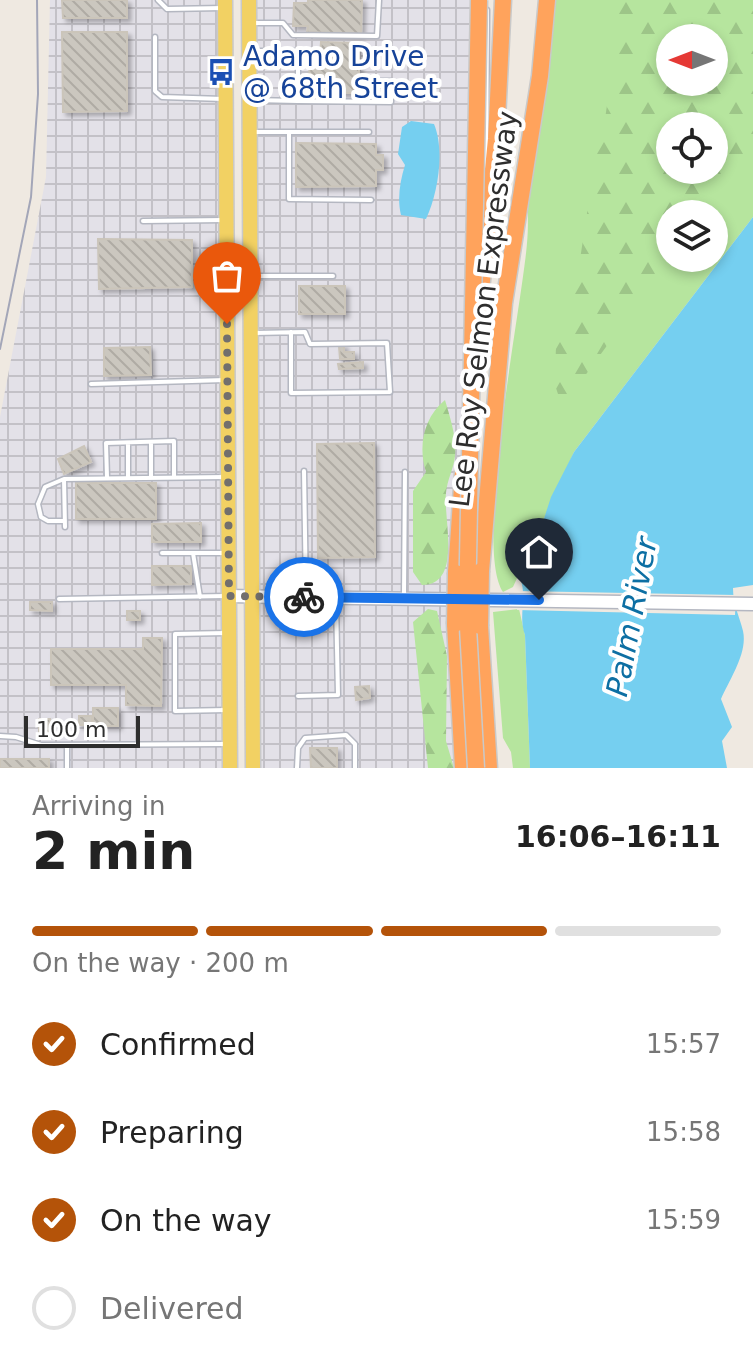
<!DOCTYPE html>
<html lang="en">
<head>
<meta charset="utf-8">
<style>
	body { margin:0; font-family:"DejaVu Sans",sans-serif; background:#f6f6f6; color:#222; height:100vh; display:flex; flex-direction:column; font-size:30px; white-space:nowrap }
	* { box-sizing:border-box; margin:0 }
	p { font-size:26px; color:#767676 }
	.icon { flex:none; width:44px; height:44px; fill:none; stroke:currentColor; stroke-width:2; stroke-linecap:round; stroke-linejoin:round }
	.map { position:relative; height:768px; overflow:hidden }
	.panel { display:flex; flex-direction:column; background:#fff; flex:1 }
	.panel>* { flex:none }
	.needle { width:52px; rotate:270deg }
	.fabs { position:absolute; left:656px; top:24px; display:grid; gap:16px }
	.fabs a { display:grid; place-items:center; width:72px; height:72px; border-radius:50%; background:#fff; box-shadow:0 4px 12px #0003; font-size:40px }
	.scale { position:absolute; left:24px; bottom:20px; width:116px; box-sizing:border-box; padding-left:8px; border:4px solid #2e2e2e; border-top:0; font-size:22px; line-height:28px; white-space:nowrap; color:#2e2e2e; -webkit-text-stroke:6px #fff; paint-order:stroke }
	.pin { position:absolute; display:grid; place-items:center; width:68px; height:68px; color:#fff; margin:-82px -34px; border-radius:50% 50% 50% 0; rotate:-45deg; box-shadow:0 0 8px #0007 }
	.pin .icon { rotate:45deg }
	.courier { position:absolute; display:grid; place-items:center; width:80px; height:80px; margin:-40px; border:6px solid #1a73e8; border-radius:50%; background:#fff; color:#222; box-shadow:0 2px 10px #0007 }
	.summary em { font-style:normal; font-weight:800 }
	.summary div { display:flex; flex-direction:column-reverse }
	.summary { display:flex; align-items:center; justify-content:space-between; height:136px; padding:0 32px }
	h1 { font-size:52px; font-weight:800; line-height:60px }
	.bar { display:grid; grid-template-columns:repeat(4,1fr); gap:12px 8px; align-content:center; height:96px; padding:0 32px }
	.bar i { height:10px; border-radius:6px; background:#e0e0e0 }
	.bar .selected { background:#b45309 }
	.bar p { grid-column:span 4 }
	ol { padding:0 32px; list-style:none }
	li { display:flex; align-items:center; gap:24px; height:88px }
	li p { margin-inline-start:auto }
	li .icon { padding:8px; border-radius:50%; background:#b45309; color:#fff; stroke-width:4 }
	li:last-child { color:#767676 }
	li i { width:44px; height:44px; border:4px solid #e0e0e0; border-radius:50% }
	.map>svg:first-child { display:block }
	.industrial { fill:url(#industrial-grid) }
	.green { fill:#b6e59e; fill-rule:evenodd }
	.forest { fill:url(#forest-firs); fill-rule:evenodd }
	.water { fill:#75cff0 }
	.pier { fill:#efe9e1 }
	.building { fill:url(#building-back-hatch); stroke:#cbc5ba; stroke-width:2; filter:url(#shadow) }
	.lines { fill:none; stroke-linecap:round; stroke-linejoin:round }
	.lane-casing { stroke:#b4b7c1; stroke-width:7 }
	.secondary-casing { stroke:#b4b7c1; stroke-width:15 }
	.primary-casing { stroke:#c9c9c9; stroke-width:17 }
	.highway-casing { stroke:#c9c9c9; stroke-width:19 }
	.lane { stroke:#fff; stroke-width:4 }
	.secondary { stroke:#fff; stroke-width:12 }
	.primary { stroke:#f2d163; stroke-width:14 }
	.highway { stroke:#ffa35c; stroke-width:16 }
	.rail { stroke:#a3a6b8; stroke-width:2 }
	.highway-bridge-casing { stroke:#c9c9c9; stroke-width:19; stroke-linecap:butt }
	.highway-bridge { stroke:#ffa35c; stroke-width:16 }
	.done { stroke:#726f6d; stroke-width:8; stroke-dasharray:0 14.4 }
	.route { stroke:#1a73e8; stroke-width:10 }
	.labels { text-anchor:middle; stroke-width:8; stroke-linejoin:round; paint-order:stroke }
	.transit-label { font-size:28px; fill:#164399; stroke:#fff; text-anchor:start }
	.street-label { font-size:28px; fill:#2e2e2e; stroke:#fff }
	.water-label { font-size:30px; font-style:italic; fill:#0d6fa3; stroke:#fff }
</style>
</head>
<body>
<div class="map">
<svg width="753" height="768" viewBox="0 0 753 768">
	<defs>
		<pattern id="industrial-grid" width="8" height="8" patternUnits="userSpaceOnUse" patternTransform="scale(2)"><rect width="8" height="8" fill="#e3e1e8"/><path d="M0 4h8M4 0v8" fill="none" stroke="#c3c1c7"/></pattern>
		<pattern id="forest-firs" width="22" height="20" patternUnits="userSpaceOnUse" patternTransform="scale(2)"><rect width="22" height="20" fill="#b6e59e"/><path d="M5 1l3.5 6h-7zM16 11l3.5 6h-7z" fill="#9dc588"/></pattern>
		<pattern id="building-back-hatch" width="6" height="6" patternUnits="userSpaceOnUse" patternTransform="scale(2)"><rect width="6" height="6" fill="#cbc7bf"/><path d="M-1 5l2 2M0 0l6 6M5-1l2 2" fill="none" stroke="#afaba4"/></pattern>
		<filter id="shadow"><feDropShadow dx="3.5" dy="3.5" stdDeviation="2" flood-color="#0004"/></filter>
	</defs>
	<rect width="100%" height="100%" fill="#efe9e1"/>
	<!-- industrial -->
	<path class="industrial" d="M50,0h170v407l8,361h-228v-351l46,-240z
		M247,0h231l-2,298 -26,302 -200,-6z
		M252,597l199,5 9,166h-206z"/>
	<!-- green -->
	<path class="green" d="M542,0h211v217l-179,235 -61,135 -10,5c-30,-45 19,-285 24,-349 2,-20 0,-41 1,-61 4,-61 9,-121 14,-182zM670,38h44v44h-44zM670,126h44v44h-44zM670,214h44v44h-44z
		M519,609l6,26 5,133h-17l-2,-16 -8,-14 -10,-126z"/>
	<!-- forest -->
	<path class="forest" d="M617,0h136v142l-59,72h-24l1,44 -95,130 -16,12 -5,-15 1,-42 15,-24 25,-165 9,-35 12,-83zM714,38v44h-44v-44zM714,126v44h-44v-44z
		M445,400c5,17 12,38 10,56 -1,12 -8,24 -9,37 -3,25 17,92 -24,92l-9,-13v-81l13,-19c-8,-25 -3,-54 19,-72z
		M428,609l9,2 10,45 -1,85 8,27h-26l-15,-146z"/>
	<!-- water -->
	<path class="water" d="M411,121l23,3c11,26 4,70 -8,95l-25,-4c-4,-16 -1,-34 4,-50l-7,-11 4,-27z
		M753,217v368l-20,3c0,17 6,27 10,43 5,22 -14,49 -22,68l11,28 -10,14 5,27h-197l-5,-133c-8,-21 5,-43 -8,-62l22,-39 12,-37 23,-45z"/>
	<!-- pier -->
	<path class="pier" d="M519,591l217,4 -1,20 -218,-5z"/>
	<!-- building -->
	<path class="building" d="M62,0h65v18h-64z
		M308,0h54l-1,34 -54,-2 1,-6h-15l1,-23h14z
		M62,32h65v79l-64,1z
		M321,42l38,1v50h-38v-12h-12l1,-26h10z
		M296,143l80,1v11h7v15h-7v16l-80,1z
		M98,239l94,1v47l-93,2z
		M299,286h46v28h-46z
		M344,345v7h10v7h-14l-1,-13z
		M150,347l1,28 -47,1v-28z
		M363,362v6l-24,1 -1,-5z
		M374,443l1,114 -57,1 -1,-114z
		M84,446l7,16 -27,12 -6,-15z
		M76,483h80v36h-80z
		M201,523v19h-49v-18z
		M152,566h39v18l-39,1z
		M30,602h22v9l-22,-1z
		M127,611h13v9h-13z
		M143,638h19l-1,68 -35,-1v-20h-75v-36h92z
		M369,686l1,12 -14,2 -1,-13z
		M93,708h25v18h-25z
		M79,716h13v9h-13z
		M39,719h11v13h-11z
		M310,748h27v20h-26z
		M0,759h49v9h-49z"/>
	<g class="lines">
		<!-- lane casing -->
		<g class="lane-casing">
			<path id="lane" d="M158,0l9,9 56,-1
				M254,23h29l10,12 84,1 2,-36
				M155,37v54l7,6 61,2
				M251,51h47v50l-46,-1
				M298,101l93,1v-21h-25
				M252,132h117
				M289,132v67l82,1
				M486,166l1,-156
				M143,221l81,-1
				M253,276h80
				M253,333l52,-1 5,12 77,-1 3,49 -99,1v-61
				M91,384l134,-4
				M151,442v35
				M128,443v34
				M304,471l2,124
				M107,477l-1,-34 68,-2v35
				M64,479l-19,8 -7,17 3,13 7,4h17
				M65,527l-1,-48 161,-2
				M162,553h31
				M404,596l1,-124
				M200,597l-7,-44h33
				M59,599l166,-3
				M226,633l-51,1v77l52,-1
				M298,696l40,-1 -2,-94
				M0,736l16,1 25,8 186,-1
				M67,745v23
				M297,768l1,-20 7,-10 41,-3 9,9v24"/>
		</g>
		<!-- secondary casing -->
		<g class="secondary-casing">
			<path id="secondary" d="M229,596l524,8"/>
		</g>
		<!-- primary casing -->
		<g class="primary-casing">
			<path id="primary" d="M225,0l5,768
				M249,0l4,768"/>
		</g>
		<!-- highway casing -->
		<g class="highway-casing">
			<path id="highway" d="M480,301l16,-162 7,-139
				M481,571l23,-268 36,-227 7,-76
				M456,573l7,-101
				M455,624l8,144
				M480,626l9,142"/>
		</g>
		<!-- lane -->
		<use href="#lane" class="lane"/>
		<!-- secondary -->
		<use href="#secondary" class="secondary"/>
		<!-- primary -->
		<use href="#primary" class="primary"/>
		<!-- highway -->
		<use href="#highway" class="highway"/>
		<!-- rail -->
		<path class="rail" d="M0,349l31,-152 7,-103 -1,-94"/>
		<!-- highway-bridge casing -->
		<g class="highway-bridge-casing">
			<path id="highway-bridge" d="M455,624l1,-51
				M480,626l1,-55
				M476,768l-9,-158 12,-610"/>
		</g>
		<!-- highway-bridge -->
		<use href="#highway-bridge" class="highway-bridge"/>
	</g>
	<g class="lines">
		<!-- done -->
		<path class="done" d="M227,324l2,272 75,1"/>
		<!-- route -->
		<path class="route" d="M304,597l235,3"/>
	</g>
	<!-- icons -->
	<defs>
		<g id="bus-bare" transform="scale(2.16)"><path d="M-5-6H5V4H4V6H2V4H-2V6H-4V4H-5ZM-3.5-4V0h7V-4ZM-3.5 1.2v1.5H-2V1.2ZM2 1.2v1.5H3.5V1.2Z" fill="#1a4fb4" stroke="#fff" stroke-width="2.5" paint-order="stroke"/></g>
	</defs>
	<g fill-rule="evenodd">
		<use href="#bus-bare" x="221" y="72"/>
	</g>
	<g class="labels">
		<!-- transit labels -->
		<g class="transit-label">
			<text x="243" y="66">Adamo Drive<tspan x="243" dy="32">@ 68th Street</tspan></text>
		</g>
		<!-- street labels -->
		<g class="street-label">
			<text transform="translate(483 309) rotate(-83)" y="10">Lee Roy Selmon Expressway</text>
		</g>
		<!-- water labels -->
		<g class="water-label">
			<text transform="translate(632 617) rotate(-79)" y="10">Palm River</text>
		</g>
	</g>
</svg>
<div class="fabs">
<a><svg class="needle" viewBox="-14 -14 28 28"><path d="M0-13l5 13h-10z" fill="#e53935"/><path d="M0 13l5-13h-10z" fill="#767676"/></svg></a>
<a><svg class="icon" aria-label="locate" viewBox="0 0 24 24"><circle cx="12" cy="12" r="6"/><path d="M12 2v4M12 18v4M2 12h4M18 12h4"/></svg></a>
<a><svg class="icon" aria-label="layers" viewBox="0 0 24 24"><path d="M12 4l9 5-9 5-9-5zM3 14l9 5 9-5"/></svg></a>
</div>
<div class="scale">100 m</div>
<div class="pin" style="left:227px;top:324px;background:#ea580c"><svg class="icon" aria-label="bag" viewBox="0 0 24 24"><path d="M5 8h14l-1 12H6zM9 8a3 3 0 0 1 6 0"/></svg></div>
<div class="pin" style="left:539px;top:600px;background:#1f2937"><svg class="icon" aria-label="home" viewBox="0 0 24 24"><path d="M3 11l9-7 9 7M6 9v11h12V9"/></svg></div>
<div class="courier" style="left:304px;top:597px"><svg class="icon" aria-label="bike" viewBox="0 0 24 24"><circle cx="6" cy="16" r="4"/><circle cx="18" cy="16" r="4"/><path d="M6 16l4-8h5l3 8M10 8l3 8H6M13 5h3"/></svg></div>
</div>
<section class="panel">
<div class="summary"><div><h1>2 min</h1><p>Arriving in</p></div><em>16:06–16:11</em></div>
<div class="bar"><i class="selected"></i><i class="selected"></i><i class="selected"></i><i></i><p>On the way · 200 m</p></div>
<ol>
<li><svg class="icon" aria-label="check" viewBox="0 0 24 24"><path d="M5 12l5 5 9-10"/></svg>Confirmed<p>15:57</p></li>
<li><svg class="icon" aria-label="check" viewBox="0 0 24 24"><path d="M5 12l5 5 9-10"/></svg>Preparing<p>15:58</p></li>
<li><svg class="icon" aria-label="check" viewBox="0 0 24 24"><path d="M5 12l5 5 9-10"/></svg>On the way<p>15:59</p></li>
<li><i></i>Delivered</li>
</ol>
</section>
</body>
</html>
